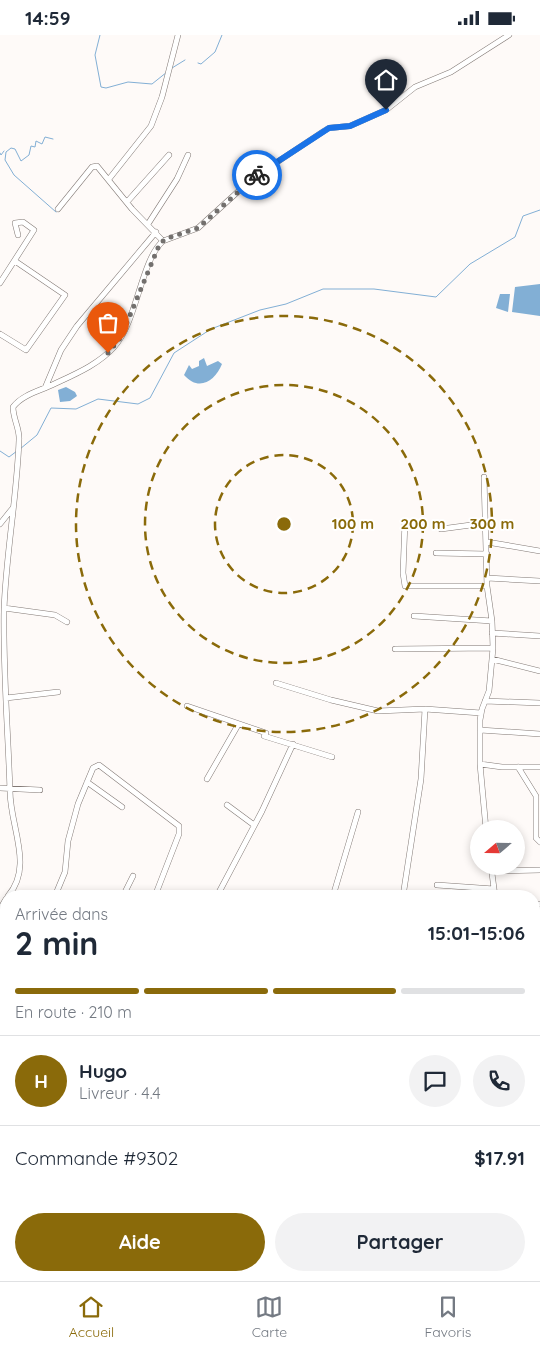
<!DOCTYPE html>
<html lang="fr">
<head>
<meta charset="utf-8">
<style>
	body { margin:0; font-family:Quicksand,sans-serif; background:#f2f2f3; color:#1f2937; height:100vh; display:flex; flex-direction:column; font-size:19px; white-space:nowrap }
	* { box-sizing:border-box; margin:0 }
	p { font-size:16px; color:#747a83 }
	.icon { flex:none; width:28px; height:28px; fill:none; stroke:currentColor; stroke-width:2; stroke-linecap:round; stroke-linejoin:round }
	.map { position:relative; flex:1; overflow:hidden }
	.sheet { position:absolute; left:0px; top:855px; width:540px; height:391px; display:flex; flex-direction:column; background:#fff; border-radius:20px 20px 0 0; box-shadow:0 2px 8px #0003 }
	.sheet>* { flex:none }
	.needle { width:32px; rotate:250deg }
	.controls { position:absolute; left:470px; top:785px; display:grid; gap:10px }
	.controls a { display:grid; place-items:center; width:55px; height:55px; border-radius:50%; background:#fff; box-shadow:0 2px 8px #0003; font-size:25px }
	.pin { position:absolute; display:grid; place-items:center; width:42px; height:42px; color:#fff; margin:-51px -21px; border-radius:50% 50% 50% 0; rotate:-45deg; box-shadow:0 0 5px #0007 }
	.pin .icon { rotate:45deg }
	.courier { position:absolute; display:grid; place-items:center; width:50px; height:50px; margin:-25px; border:4px solid #1a73e8; border-radius:50%; background:#fff; color:#222; box-shadow:0 1px 6px #0007 }
	.overview em { font-style:normal; font-weight:700 }
	.overview div { display:flex; flex-direction:column-reverse }
	.overview { display:flex; align-items:center; justify-content:space-between; height:85px; padding:0 15px }
	h1 { font-size:32px; font-weight:700; line-height:38px }
	.bar { display:grid; grid-template-columns:repeat(4,1fr); gap:8px 5px; align-content:center; height:60px; padding:0 15px }
	.bar i { height:6px; border-radius:4px; background:#e0e1e3 }
	.bar .active { background:#8a6a0a }
	.bar p { grid-column:span 4 }
	.line { display:flex; align-items:center; gap:12px; padding:0 15px; border-top:1px solid #e0e1e3 }
	.line div { flex:1 }
	.round { display:grid; place-items:center; flex:none; width:52px; height:52px; border-radius:26px; background:#f2f2f3 }
	.cta { display:flex; gap:10px; margin-top:auto; padding:10px 15px }
	.cta a { flex:1; height:58px; border-radius:30px; background:#8a6a0a; color:#fff; font-size:20px; font-weight:700; line-height:58px; text-align:center }
	.cta a+a { background:#f2f2f3; color:#1f2937 }
	.status { display:flex; justify-content:space-between; align-items:center; height:35px; padding:0 25px; background:#fff; direction:ltr }
	.status svg { height:14px; fill:currentColor }
	.tab-bar { display:flex; justify-content:space-around; align-items:center; height:70px; border-top:1px solid #e0e1e3; background:#fff; font-size:14px; color:#747a83 }
	.tab-bar a { display:grid; justify-items:center; gap:2px }
	.tab-bar .active { color:#8a6a0a }
	.map>svg:first-child { display:block }
	.water { fill:#82afd5 }
	.lines { fill:none; stroke-linecap:round; stroke-linejoin:round }
	.stream { stroke:#82afd5; stroke-width:1 }
	.minor-casing { stroke:#827975; stroke-width:6 }
	.minor { stroke:#fff; stroke-width:5 }
	.done { stroke:#73706e; stroke-width:5; stroke-dasharray:0 9 }
	.route { stroke:#1a73e8; stroke-width:6 }
	.ring { fill:none; stroke:#8a6a0a; stroke-width:2.5; stroke-dasharray:9 6 }
	.centre { fill:#8a6a0a; stroke:#fff; stroke-width:2.5 }
	.ring-label { font-size:15px; text-anchor:middle; font-weight:bold; fill:#8a6a0a; stroke:#fff; stroke-width:4; stroke-linejoin:round; paint-order:stroke }
</style>
</head>
<body>
<div class="status"><b>14:59</b><svg viewBox="0 0 49 12"><path d="M0 12V9h3v3zM5 12V6h3v6zM10 12V3h3v9zM15 12V0h3v12zM26 1h20v11H26zM47 4h2v5h-2z"/></svg></div>
<div class="map">
<svg width="540" height="1246" viewBox="0 0 540 1246">
	<rect width="100%" height="100%" fill="#fefaf8"/>
	<!-- water -->
	<path class="water" d="M540,249v32l-28,-4 3,-25z
		M500,259h10l-2,18 -12,-4z
		M204,323l3,8 11,-5 4,3c-7,17 -23,28 -38,11l5,-10 3,4 7,-3v-5z
		M66,352l9,5 2,4 -7,5 -10,1 -2,-12z"/>
	<g class="lines">
		<!-- stream -->
		<path class="stream" d="M100,0l-5,20 6,32 5,1 22,-6 24,2 15,-12
			M198,28l3,1 14,-12 7,-17
			M172,33l13,-8
			M53,104l-8,-2 -3,7 -6,-3 -1,6 -4,-1 -2,9 -8,6 -6,-12 -4,-1 -5,4 -1,8 9,15 42,37
			M0,118l1,2 3,-4
			M20,414l17,-14 14,-27 25,1 22,-10 40,5 12,-6 24,-45 37,-24 49,-19 26,-6 37,-15h51l62,8 34,-33 45,-27 8,-21 17,-6
			M0,416l9,6 8,-6"/>
		<!-- minor casing -->
		<g class="minor-casing">
			<path id="minor" d="M109,144l42,-53 11,-29 16,-62
				M127,167l42,-47
				M58,174l34,-42 5,-1 35,43 31,32
				M148,189l29,-45 11,-24
				M0,248l34,-53 -11,-8 -8,1 3,12
				M0,299l26,16 39,-55 -50,-34
				M45,353l16,-38 16,-24 79,-94
				M484,442l3,109 5,35 1,27 -4,43 -7,18 -2,11v44l6,65
				M405,486l-2,52 2,13h82
				M0,489l12,-15
				M441,494l45,-6
				M487,507l53,9
				M436,518l51,1
				M487,543l53,3
				M4,573l51,7 12,7
				M414,581l78,5
				M492,598l48,3
				M395,614l98,-1
				M492,624l48,12
				M276,648l55,17 47,11 47,-2 56,4
				M6,663l52,-6
				M485,666l55,2
				M187,671l79,27
				M480,695l60,4
				M264,701l68,21
				M480,729l22,3h38
				M518,732l18,29v42l4,4
				M207,744l31,-54
				M87,747l35,25
				M0,753l40,2
				M227,770l27,20
				M491,831l4,30
				M492,836l48,-1
				M437,850l57,4
				M8,861c26,-30 2,-69 2,-105 -2,-60 -7,-121 -6,-181 2,-57 13,-113 15,-170 1,-11 -6,-21 -6,-33 9,-12 26,-16 39,-22 21,-10 46,-20 62,-38 23,-25 27,-87 49,-106l35,-13 55,-50 71,-47 5,-3 21,-2 36,-16 29,-23 36,-15 58,-37
				M55,861l10,-24 3,-31 10,-37 15,-36 6,-3 80,61v8l-24,62
				M123,861l10,-20
				M217,861l45,-85 31,-67
				M333,861l25,-84
				M403,861l18,-117 4,-70
				M534,869h6
				M0,874l6,-10
				M534,898h6
				M0,906l6,2
				M0,930l6,2
				M534,946l6,-2
				M534,981l6,-2
				M0,1007l6,-15
				M534,1011l6,-2
				M534,1033h6
				M534,1043v27
				M534,1077l6,4
				M534,1110l6,5
				M0,1132l6,-16
				M534,1146l6,5
				M534,1184l6,4
				M534,1227l6,7
				M371,1240l3,6
				M408,1240l7,6
				M456,1240l8,6
				M502,1240l6,6
				M212,1246l5,-6"/>
		</g>
		<!-- minor -->
		<use href="#minor" class="minor"/>
	</g>
	<g class="lines">
		<!-- done -->
		<path class="done" d="M108,318l13,-16 39,-94 8,-5 30,-10 59,-53"/>
		<!-- route -->
		<path class="route" d="M257,140l72,-47 21,-2 36,-16"/>
	</g>
	<!-- distance rings -->
	<g class="ring">
		<circle cx="284" cy="489" r="69"/>
		<circle cx="284" cy="489" r="139"/>
		<circle cx="284" cy="489" r="208"/>
	</g>
	<circle cx="284" cy="489" r="8" class="centre"/>
	<g class="ring-label">
		<text x="353" y="494">100 m</text>
		<text x="423" y="494">200 m</text>
		<text x="492" y="494">300 m</text>
	</g>
</svg>
<div class="controls">
<a><svg class="needle" viewBox="-14 -14 28 28"><path d="M0-13l5 13h-10z" fill="#e53935"/><path d="M0 13l5-13h-10z" fill="#747a83"/></svg></a>
</div>
<div class="pin" style="left:108px;top:318px;background:#ea580c"><svg class="icon" aria-label="bag" viewBox="0 0 24 24"><path d="M5 8h14l-1 12H6zM9 8a3 3 0 0 1 6 0"/></svg></div>
<div class="pin" style="left:386px;top:75px;background:#1f2937"><svg class="icon" aria-label="home" viewBox="0 0 24 24"><path d="M3 11l9-7 9 7M6 9v11h12V9"/></svg></div>
<div class="courier" style="left:257px;top:140px"><svg class="icon" aria-label="bike" viewBox="0 0 24 24"><circle cx="6" cy="16" r="4"/><circle cx="18" cy="16" r="4"/><path d="M6 16l4-8h5l3 8M10 8l3 8H6M13 5h3"/></svg></div>
<section class="sheet">
<div class="overview"><div><h1>2 min</h1><p>Arrivée dans</p></div><em>15:01–15:06</em></div>
<div class="bar"><i class="active"></i><i class="active"></i><i class="active"></i><i></i><p>En route · 210 m</p></div>
<div class="line" style="height:90px"><b class="round" style="background:#8a6a0a;color:#fff">H</b><div><b>Hugo</b><p>Livreur · 4.4</p></div><a class="round"><svg class="icon" aria-label="chat" viewBox="0 0 24 24"><path d="M4 5h16v11H9l-5 4z"/></svg></a><a class="round"><svg class="icon" aria-label="phone" viewBox="0 0 24 24"><path d="M5 4h4l2 5-3 2q2 4 5 5l2-3 5 2v4C11 20 4 13 5 4z"/></svg></a></div>
<div class="line" style="height:65px"><div>Commande #9302</div><b>$17.91</b></div>
<div class="cta"><a>Aide</a><a>Partager</a></div>
</section>
</div>
<nav class="tab-bar">
<a class="active"><svg class="icon" aria-label="home" viewBox="0 0 24 24"><path d="M3 11l9-7 9 7M6 9v11h12V9"/></svg>Accueil</a>
<a><svg class="icon" aria-label="map" viewBox="0 0 24 24"><path d="M3 6l6-2 6 2 6-2v14l-6 2-6-2-6 2zM9 4v14M15 6v14"/></svg>Carte</a>
<a><svg class="icon" aria-label="saved" viewBox="0 0 24 24"><path d="M7 4h10v16l-5-4-5 4z"/></svg>Favoris</a>
</nav>
</body>
</html>
